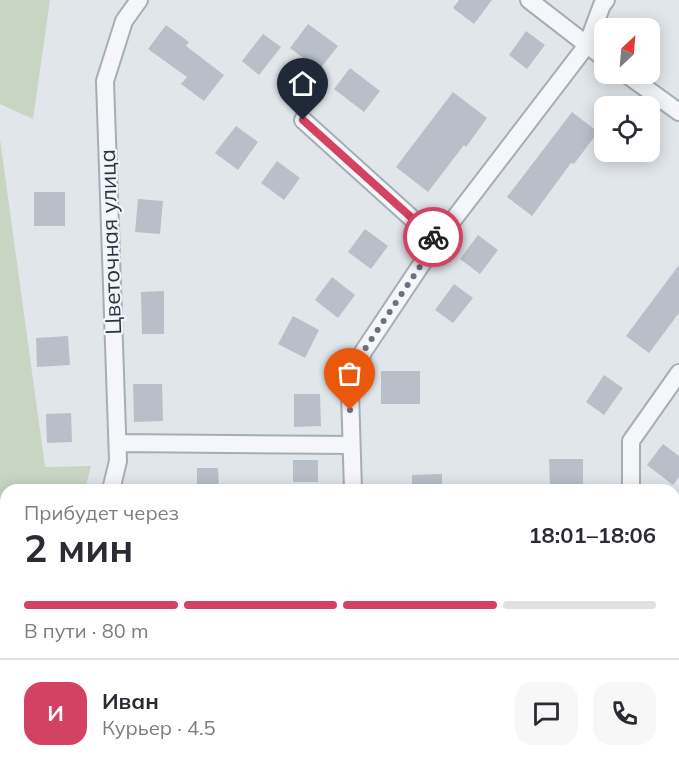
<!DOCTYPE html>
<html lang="ru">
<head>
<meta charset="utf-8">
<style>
	body { margin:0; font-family:Mulish,sans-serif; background:#f7f7f7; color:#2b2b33; height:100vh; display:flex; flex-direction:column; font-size:22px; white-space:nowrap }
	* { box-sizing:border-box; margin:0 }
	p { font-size:20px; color:#7c7c81 }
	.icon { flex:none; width:33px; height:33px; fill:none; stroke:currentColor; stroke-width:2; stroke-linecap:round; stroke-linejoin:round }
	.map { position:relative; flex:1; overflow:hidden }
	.drawer { position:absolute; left:0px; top:484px; width:680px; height:296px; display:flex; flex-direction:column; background:#fff; border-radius:18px 18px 0 0; box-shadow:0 3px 15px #0003 }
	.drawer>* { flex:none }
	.needle { width:39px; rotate:26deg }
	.fabs { position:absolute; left:594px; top:18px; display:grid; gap:12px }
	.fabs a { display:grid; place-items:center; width:66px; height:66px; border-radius:12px; background:#fff; box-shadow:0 3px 15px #0003; font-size:30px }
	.pin { position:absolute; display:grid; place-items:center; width:51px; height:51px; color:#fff; margin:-62px -26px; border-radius:50% 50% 50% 0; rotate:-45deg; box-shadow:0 0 6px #0007 }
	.pin .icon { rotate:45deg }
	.courier { position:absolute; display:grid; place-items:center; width:60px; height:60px; margin:-30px; border:4px solid #d44263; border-radius:50%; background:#fff; color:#222; box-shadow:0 2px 8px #0007 }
	.summary em { font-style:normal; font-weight:700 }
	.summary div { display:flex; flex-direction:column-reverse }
	.summary { display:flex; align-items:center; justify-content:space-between; height:102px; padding:0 24px }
	h1 { font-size:39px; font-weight:700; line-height:45px }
	.bar { display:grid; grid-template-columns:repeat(4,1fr); gap:9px 6px; align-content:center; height:72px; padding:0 24px }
	.bar i { height:8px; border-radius:4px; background:#e1e1e2 }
	.bar .on { background:#d44263 }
	.bar p { grid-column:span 4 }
	.line { display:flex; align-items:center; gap:15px; padding:0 24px; border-top:2px solid #e1e1e2 }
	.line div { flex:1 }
	.round { display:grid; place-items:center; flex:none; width:63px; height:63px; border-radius:18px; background:#f7f7f7 }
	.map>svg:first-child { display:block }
	.green { fill:#c8d5c2 }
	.building { fill:#b8bfc8 }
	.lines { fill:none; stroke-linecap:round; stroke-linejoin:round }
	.minor-casing { stroke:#a6adb5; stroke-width:20 }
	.minor { stroke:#f4f6f9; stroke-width:16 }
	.done { stroke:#69727e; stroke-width:6; stroke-dasharray:0 10.8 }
	.route { stroke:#d44263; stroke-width:8 }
	.labels { text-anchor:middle; stroke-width:4.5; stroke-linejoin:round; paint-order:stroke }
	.street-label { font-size:22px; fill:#293443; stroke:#f1f4f8 }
</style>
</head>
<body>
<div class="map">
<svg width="679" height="779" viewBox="0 0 679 779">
	<rect width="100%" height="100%" fill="#e1e6eb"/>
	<!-- green -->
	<path class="green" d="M0,0h50l-17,119 -33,-15z
		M0,139l45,328 46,-1 -6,24h-79v284h40v5h-46z"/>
	<!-- building -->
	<path class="building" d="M459,0h33l-18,24 -21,-16z
		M308,24l30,22 -19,24 -29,-22z
		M166,25l23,17 -3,4 38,29 -20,26 -23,-17 6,-7 -39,-28z
		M526,31l19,14 -18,24 -18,-14z
		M263,34l18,13 -22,28 -17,-14z
		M350,68l30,23 -16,21 -30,-23z
		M453,92l34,26 -21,29 -2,-2 -36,47 -32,-25z
		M572,112l26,20 -24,32 -3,-1 -39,53 -25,-19z
		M236,126l22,16 -20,28 -23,-17z
		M277,161l23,17 -16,22 -23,-17z
		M34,192h31v34h-31z
		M138,199l25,2 -3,33 -25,-2z
		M365,229l23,17 -17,23 -23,-17z
		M478,235l20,15 -18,24 -20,-15z
		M679,265v48l-30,40 -23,-17z
		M332,277l23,18 -17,23 -23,-18z
		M454,284l19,14 -20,25 -18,-13z
		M164,291v43h-22l-1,-42z
		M293,316l26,14 -14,28 -27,-14z
		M68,336l2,29 -33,2 -1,-29z
		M381,371h39v33h-39z
		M604,375l19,13 -19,27 -18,-13z
		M133,384h29l1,37 -29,1z
		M294,394h26l1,32 -27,1z
		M71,413l1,29 -25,1 -1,-29z
		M663,444l16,12v21l-6,8 -26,-20z
		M549,459h34v27h-33z
		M293,460h25v22h-25z
		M197,468h21l1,22h-22z
		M442,474v16h-30v-15z"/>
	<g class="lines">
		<!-- minor casing -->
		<g class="minor-casing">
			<path id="minor" d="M529,0l75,58
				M626,74l53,38
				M303,120l134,121
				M118,443l232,2
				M111,490l7,-29 -13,-380 19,-60 15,-21
				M353,490l-3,-98 13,-40 74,-111 150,-196 15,-40 4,-5
				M631,490v-49l48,-68
				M674,679h5
				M137,774v5
				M368,774v5
				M636,774v5"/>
		</g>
		<!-- minor -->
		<use href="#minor" class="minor"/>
	</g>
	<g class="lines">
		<!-- done -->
		<path class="done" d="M350,410v-17l13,-41 74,-111 -4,-4"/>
		<!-- route -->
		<path class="route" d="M303,120l130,117"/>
	</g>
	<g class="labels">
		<!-- street labels -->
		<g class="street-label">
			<text transform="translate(110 242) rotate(-92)" y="8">Цветочная улица</text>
		</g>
	</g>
</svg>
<div class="fabs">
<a><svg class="needle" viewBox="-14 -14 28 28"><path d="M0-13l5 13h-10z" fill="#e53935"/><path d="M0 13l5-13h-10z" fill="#7c7c81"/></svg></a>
<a><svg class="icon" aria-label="locate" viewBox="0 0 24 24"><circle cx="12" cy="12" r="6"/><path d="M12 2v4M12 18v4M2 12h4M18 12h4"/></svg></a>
</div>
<div class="pin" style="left:350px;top:410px;background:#ea580c"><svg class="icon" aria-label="bag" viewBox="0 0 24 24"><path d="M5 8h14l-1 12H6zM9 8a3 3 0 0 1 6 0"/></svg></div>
<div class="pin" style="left:303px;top:120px;background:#1f2937"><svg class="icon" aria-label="home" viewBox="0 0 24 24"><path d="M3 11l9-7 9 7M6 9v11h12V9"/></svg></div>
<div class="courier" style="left:433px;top:237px"><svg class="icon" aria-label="bike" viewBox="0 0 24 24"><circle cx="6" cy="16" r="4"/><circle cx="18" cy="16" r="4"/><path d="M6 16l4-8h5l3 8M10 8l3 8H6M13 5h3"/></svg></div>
<section class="drawer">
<div class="summary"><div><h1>2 мин</h1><p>Прибудет через</p></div><em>18:01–18:06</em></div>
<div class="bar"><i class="on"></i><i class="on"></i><i class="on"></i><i></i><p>В пути · 80 m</p></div>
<div class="line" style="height:108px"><b class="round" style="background:#d44263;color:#fff">И</b><div><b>Иван</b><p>Курьер · 4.5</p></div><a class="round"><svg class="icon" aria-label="chat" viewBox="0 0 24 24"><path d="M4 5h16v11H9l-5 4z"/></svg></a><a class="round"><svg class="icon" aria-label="phone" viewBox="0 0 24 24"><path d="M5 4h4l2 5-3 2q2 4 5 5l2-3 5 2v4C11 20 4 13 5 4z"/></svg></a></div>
</section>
</div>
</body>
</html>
